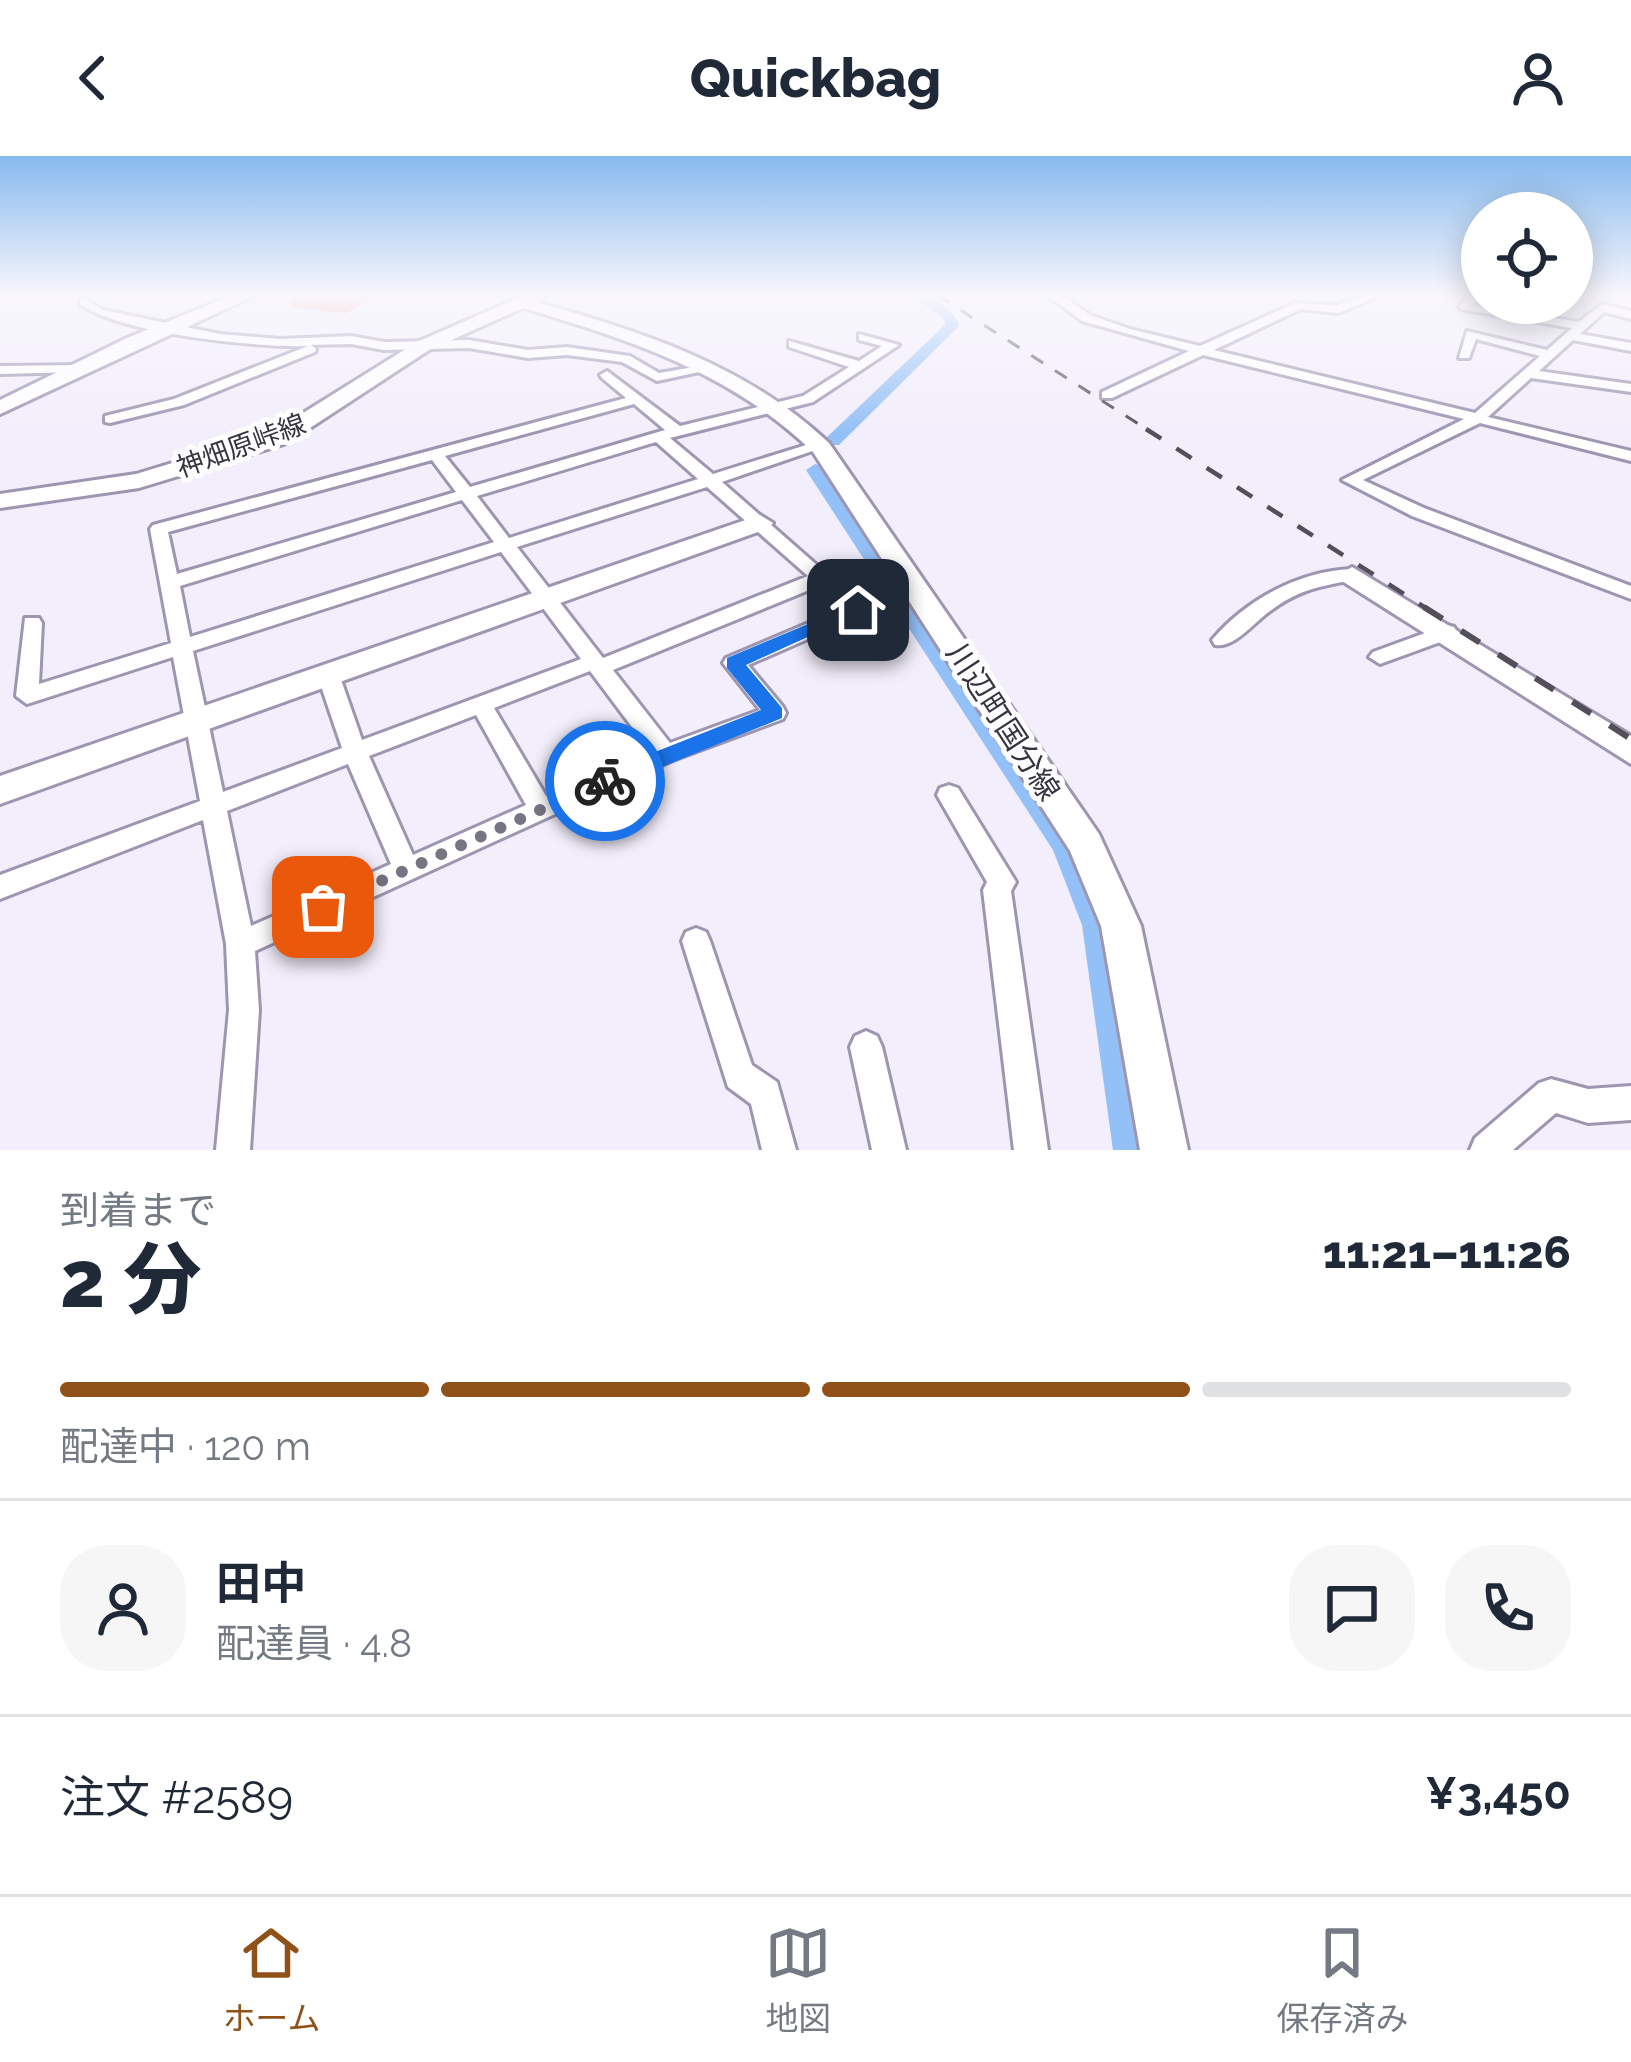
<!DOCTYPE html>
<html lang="ja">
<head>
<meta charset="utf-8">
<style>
	body { margin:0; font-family:Raleway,"Noto Sans JP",sans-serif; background:#f6f6f7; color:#1f2937; height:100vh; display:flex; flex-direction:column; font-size:45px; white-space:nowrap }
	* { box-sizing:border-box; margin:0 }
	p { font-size:39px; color:#747a83 }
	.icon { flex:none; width:66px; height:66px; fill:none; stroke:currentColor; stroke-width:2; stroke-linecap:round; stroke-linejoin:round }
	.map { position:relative; height:994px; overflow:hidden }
	.details { display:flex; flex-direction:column; background:#fff; flex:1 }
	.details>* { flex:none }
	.tools { position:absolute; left:1461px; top:36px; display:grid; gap:24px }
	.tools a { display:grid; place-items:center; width:132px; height:132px; border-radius:50%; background:#fff; box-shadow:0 6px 30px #0003; font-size:60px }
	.pin { position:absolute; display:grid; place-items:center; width:102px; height:102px; color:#fff; margin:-51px; border-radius:24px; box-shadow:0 6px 18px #0006 }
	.courier { position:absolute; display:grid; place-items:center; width:120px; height:120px; margin:-60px; border:9px solid #1a73e8; border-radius:50%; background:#fff; color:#222; box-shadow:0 3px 15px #0007 }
	.overview em { font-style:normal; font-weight:800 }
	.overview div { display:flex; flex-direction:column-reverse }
	.overview { display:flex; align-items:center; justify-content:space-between; height:204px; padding:0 60px }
	h1 { font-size:78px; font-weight:800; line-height:90px }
	.bar { display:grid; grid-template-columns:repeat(4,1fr); gap:18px 12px; align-content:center; height:144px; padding:0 60px }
	.bar i { height:15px; border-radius:9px; background:#e0e1e3 }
	.bar .current { background:#905119 }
	.bar p { grid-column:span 4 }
	.line { display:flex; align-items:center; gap:30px; padding:0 60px; border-top:3px solid #e0e1e3 }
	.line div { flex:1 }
	.round { display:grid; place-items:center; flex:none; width:126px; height:126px; border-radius:48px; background:#f6f6f7 }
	header { display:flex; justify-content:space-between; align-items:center; height:156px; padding:0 60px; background:#fff; font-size:54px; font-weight:800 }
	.tab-bar { display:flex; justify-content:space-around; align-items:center; height:168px; border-top:3px solid #e0e1e3; background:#fff; font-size:33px; color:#747a83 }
	.tab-bar a { display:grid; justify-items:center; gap:6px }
	.tab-bar .current { color:#905119 }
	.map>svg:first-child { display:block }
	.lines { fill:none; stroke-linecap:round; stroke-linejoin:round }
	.canal { fill:#93c0f6; fill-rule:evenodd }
	.building { fill:#f79d85 }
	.street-casing { stroke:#9e95b1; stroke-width:6 }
	.secondary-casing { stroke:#9e95b1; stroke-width:6 }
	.street { fill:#fff; fill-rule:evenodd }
	.secondary { fill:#fff; fill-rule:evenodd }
	.rail-far2 { stroke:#524e5a; stroke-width:3; stroke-dasharray:14 14; stroke-linecap:butt }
	.rail-far1 { stroke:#524e5a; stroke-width:4.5; stroke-dasharray:18 18; stroke-linecap:butt }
	.rail { stroke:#524e5a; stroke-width:6; stroke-dasharray:22 22; stroke-linecap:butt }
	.route { fill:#1a73e8 }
	.done { stroke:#787481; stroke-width:12; stroke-dasharray:0 21.6 }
	.labels { text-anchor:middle; stroke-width:10; stroke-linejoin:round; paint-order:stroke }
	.far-street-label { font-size:27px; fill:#37333f; stroke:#fefefe }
	.street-label { font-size:30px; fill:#37333f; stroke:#fefefe }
</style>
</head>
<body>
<header><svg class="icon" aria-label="back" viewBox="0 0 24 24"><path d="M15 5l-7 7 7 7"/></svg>Quickbag<svg class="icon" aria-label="person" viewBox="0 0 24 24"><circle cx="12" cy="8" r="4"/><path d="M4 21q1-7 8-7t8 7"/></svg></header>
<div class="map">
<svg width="1631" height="994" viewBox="0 0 1631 994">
	<rect width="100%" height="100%" fill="#f2eefb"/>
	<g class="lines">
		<!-- canal -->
		<path class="canal" d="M911,139c18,0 43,11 48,31l-120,119h-12v-8l118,-112 -1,-6z
			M815,308l7,2 259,379 33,80 39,225h-40l-31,-225 -29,-75 -247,-380z"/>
	</g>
	<!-- building -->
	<path class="building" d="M292,139h85l-30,18 -55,-5z"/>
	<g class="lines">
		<!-- street casing -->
		<g class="street-casing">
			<path id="street" d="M1047,139h14l29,20 40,14 70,17 95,-43 42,2 28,-10h17l-44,18 -37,-4 -87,41 261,63 65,-57 -64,-17 -7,19h-10l8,-27 80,19 25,-22 -111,-19 -2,-2 9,-12h12l-7,10 106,17 23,-18 29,7v8l-27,-7 -24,22 51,9v8l-58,-11 -34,31 92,13v8l-100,-14 -43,39 143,34v10l-151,-38 -117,57 61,28 207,78v13l-219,-83 -70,-36 122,-61 -261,-64 -91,43h-10v-6l87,-41 -107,-30z
				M84,143l19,11 117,24 60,5 71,-3 33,6 85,-2 59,10 39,-3 63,9 29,17 52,-9 7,4 -61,13 -35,-19 -55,-7 -39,3 -59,-10 -85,2 -33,-6 -40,1 5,4 -1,3 -131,53 -74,18 -5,-1v-6l69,-17 134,-53c-51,2 -189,-13 -228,-42v-4z
				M859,178l40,11 -86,57 -143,36 43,36 106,-33 8,5 -105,36 146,128 -3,4 -117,51 35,42 3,6 -3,6 -110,41 -418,191 4,59 -9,140h-34l13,-140 -3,-66 -23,-124 -203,79v-24l200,-74 -27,-144 -146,47 -11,-8 9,-78h14l3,5 -3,61 132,-41 -21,-114 3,-4 473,-127 -24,-20 -2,-3 7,-4 73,55 123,-30 46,-29 -60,-20v-6l70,20 23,-15 -23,-6zM634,248l31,26 -195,57 -25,-31zM656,286l42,37 -189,59 -32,-42zM432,304l24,32 -279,82 -9,-42zM707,331l101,89 -205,82 -86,-111zM462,344l32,42 -304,95 -10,-51zM501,396l80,107 -219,81 -23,-66 -3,-5h-16l-3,5 25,74 -119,44 -30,-141zM819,430l25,22 -118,50 -3,5 37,47 -90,33 -57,-73zM590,515l60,80 -104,45 -52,-88zM476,559l50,90 -113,50 -44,-99zM348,608l43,100 -140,62 -24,-115z
				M82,209l2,3 -7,4 -77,2v-8z
				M1352,413l9,6 -2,4c-37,7 -58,9 -89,32 -17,12 -35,37 -55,34l-3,-5c34,-40 87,-69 140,-71z
				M1447,469l7,2 3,5 -3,5 -74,27 -11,-7 4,-5z
				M949,629l9,3 58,94 -5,9 37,259h-34l-31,-260 4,-8 -50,-87 3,-7z
				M696,772l10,4 4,9 42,124 25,17 19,68h-34l-11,-46 -23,-17 -46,-146 4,-9z
				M866,875l11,5 5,11 24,103h-34l-22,-103 5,-11z
				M1551,923l37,10 43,-3v34l-43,3 -32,-10 -43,37h-43l5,-12 64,-55z"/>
		</g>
		<!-- secondary casing -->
		<g class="secondary-casing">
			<path id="secondary" d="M233,139h23l-256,119v-14l127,-62z
				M525,139h22l-10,7c108,31 209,63 292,141l270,391 42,92 47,224h-48l-39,-224 -31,-75 -257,-399c-82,-80 -183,-112 -290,-144l-94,42 -142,93 -148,45 -139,20v-14l136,-20 135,-41 146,-91z
				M760,359l13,8 -4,5 -769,276v-28z
				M1352,411l279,169v28l-289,-183 -4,-6z"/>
		</g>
		<!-- street -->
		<use href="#street" class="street"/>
		<!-- secondary -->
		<use href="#secondary" class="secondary"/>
		<!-- rail-far2 -->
		<path class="rail-far2" d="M937,139l214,137"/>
		<!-- rail-far1 -->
		<path class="rail-far1" d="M1146,273l283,181"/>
		<!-- rail -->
		<path class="rail" d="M1424,451l207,132"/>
	</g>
	<!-- sky -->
	<linearGradient id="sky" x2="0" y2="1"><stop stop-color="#86b9ee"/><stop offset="0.5" stop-color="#f9f7fd"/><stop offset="1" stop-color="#f9f7fd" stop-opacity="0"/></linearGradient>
	<rect width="1631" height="278" fill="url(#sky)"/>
	<!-- route -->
	<path class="route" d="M851,450l16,4 -121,55 36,43v10l-169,69h-16v-12l164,-65 -34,-42v-10z"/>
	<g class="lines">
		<!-- done -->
		<path class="done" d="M323,751l282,-126"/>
	</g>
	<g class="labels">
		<!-- far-street labels -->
		<g class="far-street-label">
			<text transform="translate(241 290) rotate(-20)" y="9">神畑原峠線</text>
		</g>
		<!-- street labels -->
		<g class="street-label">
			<text transform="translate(1003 566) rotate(57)" y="10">川辺町国分線</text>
		</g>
	</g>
</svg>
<div class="tools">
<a><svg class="icon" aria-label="locate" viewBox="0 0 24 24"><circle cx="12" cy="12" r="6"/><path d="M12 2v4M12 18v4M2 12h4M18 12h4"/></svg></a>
</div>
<div class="pin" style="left:323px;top:751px;background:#ea580c"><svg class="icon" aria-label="bag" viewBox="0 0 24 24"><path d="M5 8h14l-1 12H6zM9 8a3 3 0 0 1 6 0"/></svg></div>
<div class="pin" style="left:858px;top:454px;background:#1f2937"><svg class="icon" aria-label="home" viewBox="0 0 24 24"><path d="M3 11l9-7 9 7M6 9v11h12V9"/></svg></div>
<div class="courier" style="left:605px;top:625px"><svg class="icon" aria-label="bike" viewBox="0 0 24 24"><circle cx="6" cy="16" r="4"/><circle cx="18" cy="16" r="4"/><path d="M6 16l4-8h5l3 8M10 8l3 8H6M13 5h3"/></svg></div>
</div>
<section class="details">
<div class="overview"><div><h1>2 分</h1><p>到着まで</p></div><em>11:21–11:26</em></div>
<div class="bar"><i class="current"></i><i class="current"></i><i class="current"></i><i></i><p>配達中 · 120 m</p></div>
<div class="line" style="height:216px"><a class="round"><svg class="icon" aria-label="person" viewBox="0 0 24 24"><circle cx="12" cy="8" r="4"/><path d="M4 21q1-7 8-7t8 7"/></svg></a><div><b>田中</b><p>配達員 · 4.8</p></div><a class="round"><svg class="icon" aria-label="chat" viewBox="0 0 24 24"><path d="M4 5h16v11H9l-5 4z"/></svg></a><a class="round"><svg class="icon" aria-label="phone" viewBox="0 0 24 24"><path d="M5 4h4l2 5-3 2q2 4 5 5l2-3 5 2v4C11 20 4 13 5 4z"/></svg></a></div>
<div class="line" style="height:156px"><div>注文 #2589</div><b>¥3,450</b></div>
</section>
<nav class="tab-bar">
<a class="current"><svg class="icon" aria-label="home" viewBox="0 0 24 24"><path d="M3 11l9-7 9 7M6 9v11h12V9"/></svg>ホーム</a>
<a><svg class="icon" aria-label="map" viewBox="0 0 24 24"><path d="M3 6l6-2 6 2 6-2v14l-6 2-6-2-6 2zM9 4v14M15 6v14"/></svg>地図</a>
<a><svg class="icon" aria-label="saved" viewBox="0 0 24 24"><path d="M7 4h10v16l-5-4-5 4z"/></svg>保存済み</a>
</nav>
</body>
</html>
